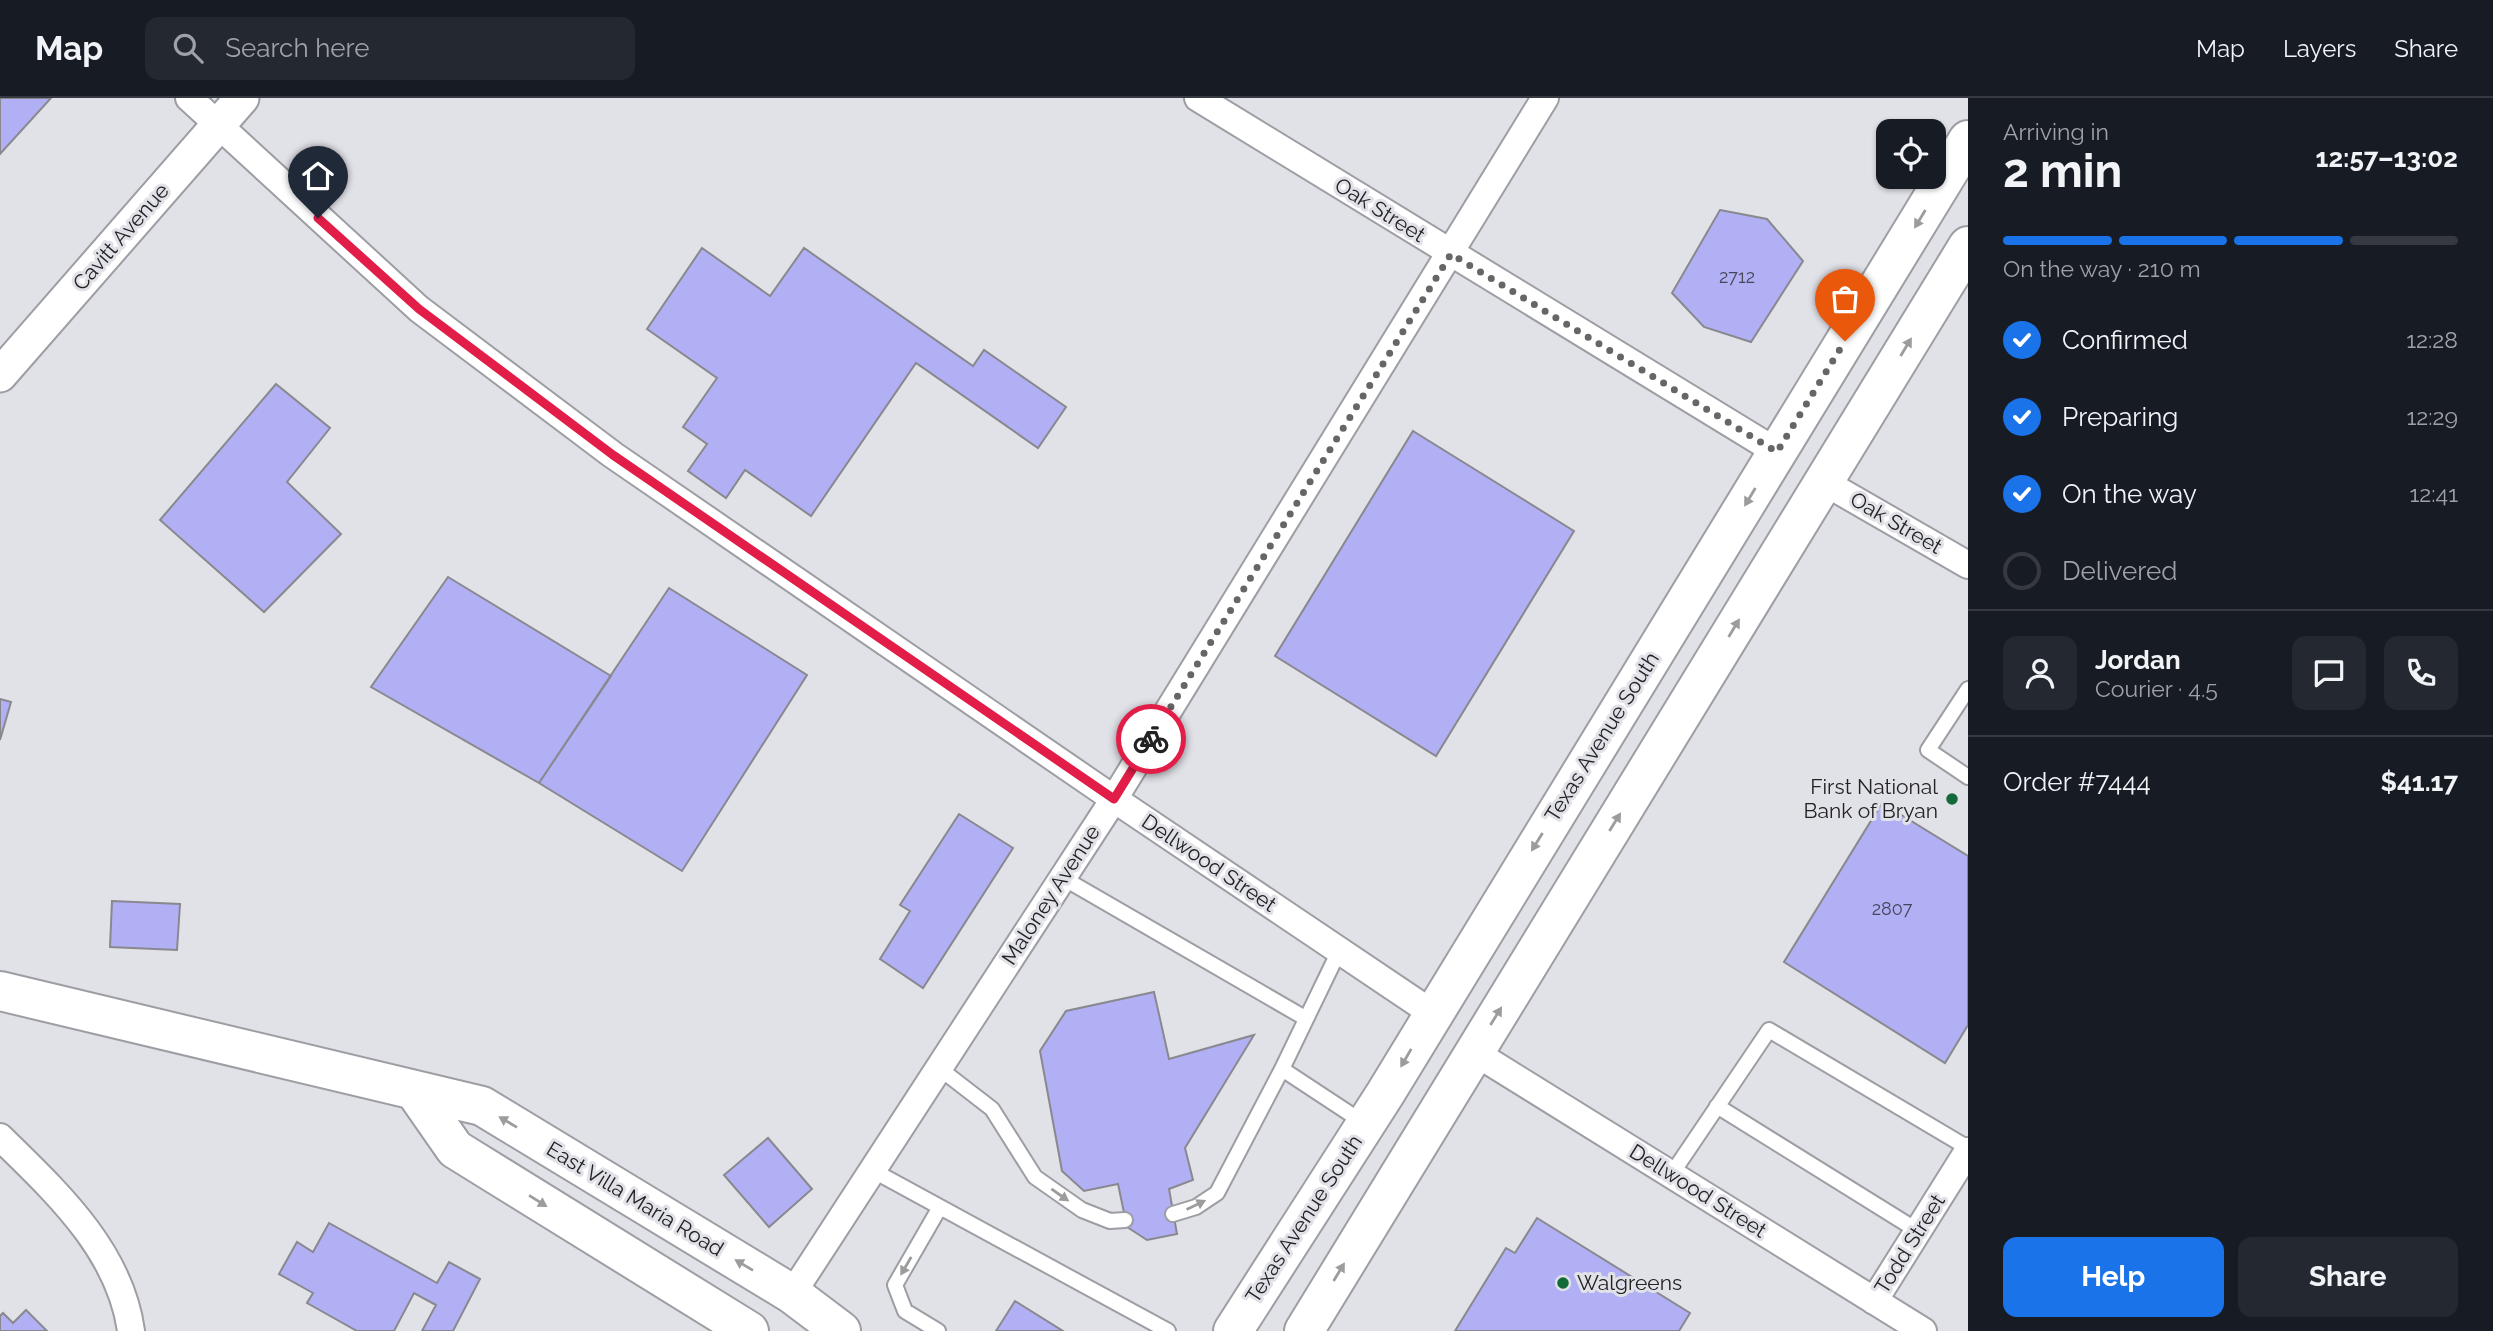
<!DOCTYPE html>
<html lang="en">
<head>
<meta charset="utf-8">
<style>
	body { margin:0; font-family:Raleway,sans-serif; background:#242831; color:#f1f3f6; height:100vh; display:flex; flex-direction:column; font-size:26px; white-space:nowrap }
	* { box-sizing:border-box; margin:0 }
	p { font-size:23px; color:#9ea1a6 }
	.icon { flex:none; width:38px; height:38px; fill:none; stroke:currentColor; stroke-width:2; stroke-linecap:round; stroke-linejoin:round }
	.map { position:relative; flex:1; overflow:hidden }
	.drawer { display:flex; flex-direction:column; background:#171b24; width:525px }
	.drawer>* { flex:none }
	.controls { position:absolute; left:1876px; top:21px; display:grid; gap:14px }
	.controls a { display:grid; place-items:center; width:70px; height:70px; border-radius:14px; background:#171b24; box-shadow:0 2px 5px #0004; font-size:35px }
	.pin { position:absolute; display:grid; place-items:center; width:60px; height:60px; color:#fff; margin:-72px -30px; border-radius:50% 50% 50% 0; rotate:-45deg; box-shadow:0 0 7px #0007 }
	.pin .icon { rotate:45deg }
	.courier { position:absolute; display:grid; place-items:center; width:70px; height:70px; margin:-35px; border:5px solid #e11d48; border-radius:50%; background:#fff; color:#222; box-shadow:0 2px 9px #0007 }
	.head em { font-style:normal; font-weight:700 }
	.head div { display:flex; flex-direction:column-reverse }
	.head { display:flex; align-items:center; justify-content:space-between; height:119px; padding:0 35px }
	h1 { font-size:46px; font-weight:700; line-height:52px }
	.bar { display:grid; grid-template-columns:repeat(4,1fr); gap:10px 7px; align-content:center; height:84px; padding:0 35px }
	.bar i { height:9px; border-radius:5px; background:#363941 }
	.bar .active { background:#1a73e8 }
	.bar p { grid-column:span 4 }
	.line { display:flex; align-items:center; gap:18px; padding:0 35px; border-top:2px solid #363941 }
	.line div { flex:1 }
	.round { display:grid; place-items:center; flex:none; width:74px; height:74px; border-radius:14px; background:#242831 }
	ol { padding:0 35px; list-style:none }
	li { display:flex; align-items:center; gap:21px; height:77px }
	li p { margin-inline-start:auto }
	li .icon { padding:7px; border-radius:50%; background:#1a73e8; color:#fff; stroke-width:4 }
	li:last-child { color:#9ea1a6 }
	li i { width:38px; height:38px; border:4px solid #363941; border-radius:50% }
	.button { display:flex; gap:14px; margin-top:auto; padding:14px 35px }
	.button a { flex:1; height:80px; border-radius:14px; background:#1a73e8; color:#fff; font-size:28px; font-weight:700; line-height:80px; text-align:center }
	.button a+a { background:#242831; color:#f1f3f6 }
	header { display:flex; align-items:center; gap:42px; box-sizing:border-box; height:98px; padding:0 35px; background:#171b24; border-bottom:2px solid #363941 }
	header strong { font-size:33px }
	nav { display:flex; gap:38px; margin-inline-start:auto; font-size:24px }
	.search { width:490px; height:63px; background:#242831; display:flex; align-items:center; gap:18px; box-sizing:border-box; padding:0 24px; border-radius:14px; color:#9ea1a6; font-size:26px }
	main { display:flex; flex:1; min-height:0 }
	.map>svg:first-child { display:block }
	.building { fill:#b2b0f5; stroke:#88888e; stroke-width:2 }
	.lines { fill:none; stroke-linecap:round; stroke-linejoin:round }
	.service-casing { stroke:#9d9da4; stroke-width:18 }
	.minor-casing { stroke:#9d9da4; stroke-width:30 }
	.tertiary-casing { stroke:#9d9da4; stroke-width:37 }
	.secondary-casing { stroke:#9d9da4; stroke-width:42 }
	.primary-casing { stroke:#9d9da4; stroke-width:42 }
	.service { stroke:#fff; stroke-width:14 }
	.minor { stroke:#fff; stroke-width:26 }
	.tertiary { stroke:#fff; stroke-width:33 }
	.secondary { stroke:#fff; stroke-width:38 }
	.primary { stroke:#fff; stroke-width:38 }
	.oneway { fill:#9c9c9d }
	.done { stroke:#666669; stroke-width:7; stroke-dasharray:0 12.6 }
	.route { stroke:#e11d48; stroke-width:9 }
	.poi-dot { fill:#13693a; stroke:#e1e1e8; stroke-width:2.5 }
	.labels { text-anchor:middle; stroke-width:6; stroke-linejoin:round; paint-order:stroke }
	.number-label { font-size:18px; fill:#474659 }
	.street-label { font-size:21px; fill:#232325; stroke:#e1e1e8 }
	.poi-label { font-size:21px; fill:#232325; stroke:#e1e1e8; text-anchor:end }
</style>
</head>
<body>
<header>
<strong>Map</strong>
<div class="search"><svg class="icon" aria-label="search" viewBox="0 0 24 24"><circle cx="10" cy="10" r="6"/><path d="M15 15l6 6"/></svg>Search here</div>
<nav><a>Map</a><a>Layers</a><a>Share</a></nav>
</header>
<main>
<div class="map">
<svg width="1968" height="1233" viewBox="0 0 1968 1233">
	<rect width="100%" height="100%" fill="#e1e1e8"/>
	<!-- building -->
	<path class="building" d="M0,0h51l-51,56z
		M1720,112l47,9 36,42 -52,81 -47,-15 -32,-34z
		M702,150l68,48 34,-48 169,118 11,-16 82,57 -28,41 -122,-85 -105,153 -66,-46 -19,28 -38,-27 19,-27 -24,-17 34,-49 -70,-49z
		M276,286l54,44 -43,54 54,52 -77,78 -104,-92z
		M1413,333l161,100 -138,225 -161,-100z
		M448,479l163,99 -72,107 -168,-96z
		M669,490l138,87 -125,196 -143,-88z
		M0,601l11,3 -11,38z
		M1882,705l86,53v169l-23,38 -161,-101z
		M959,716l54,34 -90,140 -43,-29 30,-48 -10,-6z
		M112,803l68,3 -3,46 -67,-3z
		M1154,894l15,67 85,-24 -69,113 8,32 -24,9 8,45 -30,6 -20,-13 -9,-43 -34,7 -22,-20 -22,-120 26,-40z
		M768,1040l44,51 -43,38 -45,-52z
		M1537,1120l153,95 -11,18h-224l51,-83 9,5z
		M329,1125l108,60 12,-21 31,17 -27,52h-31l14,-26 -22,-12 -20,38h-37l-50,-28 6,-10 -34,-19 18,-32 16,10z
		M1015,1203l48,30h-67z
		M26,1212l21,21h-47v-15l3,-3 10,10z"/>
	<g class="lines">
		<!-- service casing -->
		<g class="service-casing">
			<path id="service" d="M1968,591l-40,61 40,27
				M1063,780l242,140
				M1339,853l-57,118 82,54
				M939,970l53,41 43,68 47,33 28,11 15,-1
				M1717,1008l201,125
				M872,1072l296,161
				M1671,1077l98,-145 199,118
				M1173,1116l23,-7 21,-14 65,-124
				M938,1233l-33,-20 -10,-26 45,-78"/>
		</g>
		<!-- minor casing -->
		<g class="minor-casing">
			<path id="minor" d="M189,0l230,211 194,146 501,344 318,214
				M1198,0l579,354
				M1824,384l144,83
				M1474,954l449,279
				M0,1039c55,54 120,113 131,194
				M792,1196l322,-495 431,-701
				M1874,1203l94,-150"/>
		</g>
		<!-- tertiary casing -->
		<g class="tertiary-casing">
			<path id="tertiary" d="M0,277l242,-277"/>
		</g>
		<!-- secondary casing -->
		<g class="secondary-casing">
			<path id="secondary" d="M0,893l482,115 310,188 49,37
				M416,995l39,56 294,182"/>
		</g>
		<!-- primary casing -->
		<g class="primary-casing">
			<path id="primary" d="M1233,1233l152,-237 583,-954
				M1304,1233l664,-1085"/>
		</g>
		<!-- service -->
		<use href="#service" class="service"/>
		<!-- minor -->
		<use href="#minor" class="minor"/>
		<!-- tertiary -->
		<use href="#tertiary" class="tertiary"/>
		<!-- secondary -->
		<use href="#secondary" class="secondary"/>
		<!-- primary -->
		<use href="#primary" class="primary"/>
	</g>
	<!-- one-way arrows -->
	<defs><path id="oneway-solid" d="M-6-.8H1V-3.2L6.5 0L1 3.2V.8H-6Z" transform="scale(1.75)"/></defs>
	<g class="oneway">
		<use href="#oneway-solid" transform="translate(1920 121) rotate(121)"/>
		<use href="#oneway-solid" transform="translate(1906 249) rotate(-59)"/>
		<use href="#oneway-solid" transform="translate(1750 399) rotate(121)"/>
		<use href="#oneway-solid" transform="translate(1734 530) rotate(-59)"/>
		<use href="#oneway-solid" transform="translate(1615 724) rotate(-58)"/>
		<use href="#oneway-solid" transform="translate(1537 744) rotate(122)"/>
		<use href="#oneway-solid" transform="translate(1496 918) rotate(-58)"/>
		<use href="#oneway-solid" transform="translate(1406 960) rotate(120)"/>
		<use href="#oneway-solid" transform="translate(508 1024) rotate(-149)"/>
		<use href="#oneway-solid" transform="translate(1060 1097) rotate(35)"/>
		<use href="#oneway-solid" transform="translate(538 1103) rotate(32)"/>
		<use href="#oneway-solid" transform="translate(1196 1107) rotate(-26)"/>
		<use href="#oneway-solid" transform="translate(744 1167) rotate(-149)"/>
		<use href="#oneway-solid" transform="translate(906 1168) rotate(120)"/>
		<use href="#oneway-solid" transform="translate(1339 1174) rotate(-59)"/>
	</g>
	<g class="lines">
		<!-- done -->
		<path class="done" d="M1151,641l300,-485 326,198 68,-111"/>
		<!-- route -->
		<path class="route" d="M318,120l101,91 194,146 501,344 37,-60"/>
	</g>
	<!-- markers -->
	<g class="poi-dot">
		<circle cx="1952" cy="701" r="7"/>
		<circle cx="1563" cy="1185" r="7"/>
	</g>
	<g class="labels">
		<!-- number labels -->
		<g class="number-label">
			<text x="1737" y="185">2712</text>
			<text x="1892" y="817">2807</text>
		</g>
		<!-- street labels -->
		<g class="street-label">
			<text transform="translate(1380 112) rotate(32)" y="7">Oak Street</text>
			<text transform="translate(121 139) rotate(-49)" y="7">Cavitt Avenue</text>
			<text transform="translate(1896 425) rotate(30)" y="7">Oak Street</text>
			<text transform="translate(1602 639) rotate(-58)" y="7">Texas Avenue South</text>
			<text transform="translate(1209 765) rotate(34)" y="7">Dellwood Street</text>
			<text transform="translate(1051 797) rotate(-57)" y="7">Maloney Avenue</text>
			<text transform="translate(1698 1093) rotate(32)" y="7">Dellwood Street</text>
			<text transform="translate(635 1101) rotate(31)" y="7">East Villa Maria Road</text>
			<text transform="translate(1304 1121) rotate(-57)" y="7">Texas Avenue South</text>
			<text transform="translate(1910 1146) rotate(-58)" y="7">Todd Street</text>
		</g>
		<!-- poi labels -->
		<g class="poi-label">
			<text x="1938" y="696">First National<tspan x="1938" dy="24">Bank of Bryan</tspan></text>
			<text x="1577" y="1192" text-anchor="start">Walgreens</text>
		</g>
	</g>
</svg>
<div class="controls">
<a><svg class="icon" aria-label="locate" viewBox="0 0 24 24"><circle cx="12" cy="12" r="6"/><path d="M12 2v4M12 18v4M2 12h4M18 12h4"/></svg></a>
</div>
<div class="pin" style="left:1845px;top:243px;background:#ea580c"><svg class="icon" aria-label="bag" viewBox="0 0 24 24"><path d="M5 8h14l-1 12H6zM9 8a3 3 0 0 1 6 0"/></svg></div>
<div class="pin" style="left:318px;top:120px;background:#1f2937"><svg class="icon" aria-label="home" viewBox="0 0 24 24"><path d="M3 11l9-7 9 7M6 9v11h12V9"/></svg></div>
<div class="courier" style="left:1151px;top:641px"><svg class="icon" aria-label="bike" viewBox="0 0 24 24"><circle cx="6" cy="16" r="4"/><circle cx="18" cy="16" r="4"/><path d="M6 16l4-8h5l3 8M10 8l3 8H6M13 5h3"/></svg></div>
</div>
<section class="drawer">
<div class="head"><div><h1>2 min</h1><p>Arriving in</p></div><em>12:57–13:02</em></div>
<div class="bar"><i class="active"></i><i class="active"></i><i class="active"></i><i></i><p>On the way · 210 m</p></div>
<ol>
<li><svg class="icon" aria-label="check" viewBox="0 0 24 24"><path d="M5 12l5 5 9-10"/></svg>Confirmed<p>12:28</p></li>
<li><svg class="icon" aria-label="check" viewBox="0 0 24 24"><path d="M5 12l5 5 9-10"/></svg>Preparing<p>12:29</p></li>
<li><svg class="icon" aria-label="check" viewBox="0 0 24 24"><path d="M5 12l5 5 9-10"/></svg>On the way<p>12:41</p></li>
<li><i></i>Delivered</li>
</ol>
<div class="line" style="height:126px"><a class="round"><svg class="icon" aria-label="person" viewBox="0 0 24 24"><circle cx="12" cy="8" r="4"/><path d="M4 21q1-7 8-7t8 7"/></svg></a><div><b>Jordan</b><p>Courier · 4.5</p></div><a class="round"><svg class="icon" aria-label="chat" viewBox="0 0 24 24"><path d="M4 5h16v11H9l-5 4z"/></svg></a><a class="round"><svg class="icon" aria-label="phone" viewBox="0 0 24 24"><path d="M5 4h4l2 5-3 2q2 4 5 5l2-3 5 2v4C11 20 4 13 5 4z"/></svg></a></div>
<div class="line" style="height:91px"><div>Order #7444</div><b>$41.17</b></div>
<div class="button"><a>Help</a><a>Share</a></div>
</section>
</main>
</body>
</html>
